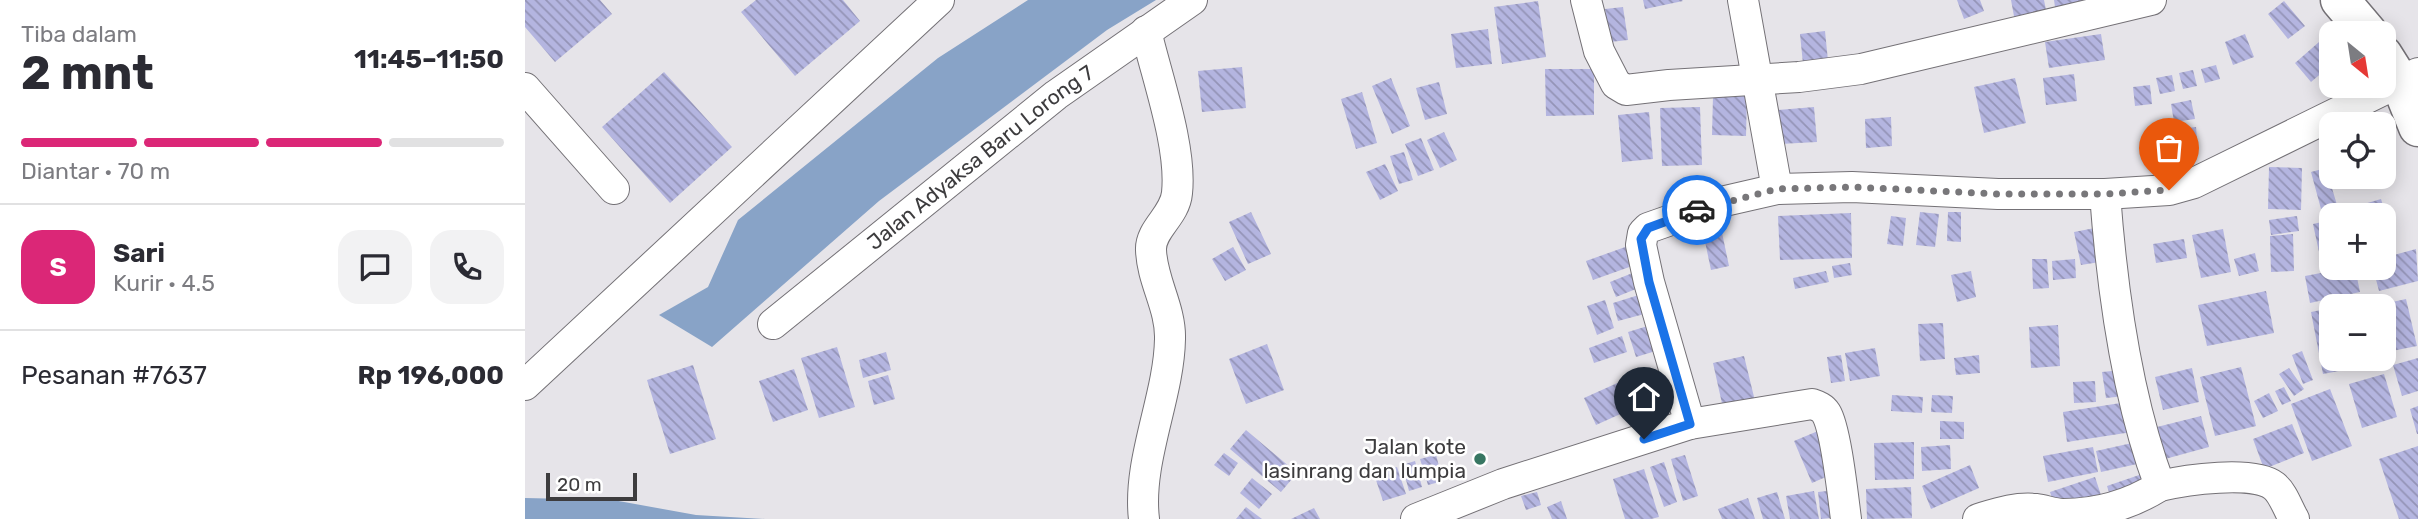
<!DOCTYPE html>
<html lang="id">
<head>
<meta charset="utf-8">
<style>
	body { margin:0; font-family:Rubik,sans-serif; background:#f2f2f3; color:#2b2b33; height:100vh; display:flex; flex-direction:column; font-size:26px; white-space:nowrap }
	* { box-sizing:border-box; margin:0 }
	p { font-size:23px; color:#7c7c81 }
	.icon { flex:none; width:38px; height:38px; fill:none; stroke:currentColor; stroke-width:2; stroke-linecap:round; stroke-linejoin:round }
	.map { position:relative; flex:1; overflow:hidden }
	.details { display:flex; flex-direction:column; background:#fff; width:525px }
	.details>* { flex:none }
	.needle { width:46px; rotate:150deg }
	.fabs { position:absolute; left:1794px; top:21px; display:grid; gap:14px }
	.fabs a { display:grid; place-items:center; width:77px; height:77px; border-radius:14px; background:#fff; box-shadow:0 4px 18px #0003; font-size:35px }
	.scale { position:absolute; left:21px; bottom:18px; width:91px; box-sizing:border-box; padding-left:7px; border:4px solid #3d3c3e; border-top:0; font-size:19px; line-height:24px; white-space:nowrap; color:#3d3c3e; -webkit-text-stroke:5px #fff; paint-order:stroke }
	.pin { position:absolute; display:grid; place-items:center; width:60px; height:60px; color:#fff; margin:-72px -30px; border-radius:50% 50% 50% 0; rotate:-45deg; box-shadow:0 0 7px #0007 }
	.pin .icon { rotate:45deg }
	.courier { position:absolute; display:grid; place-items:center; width:70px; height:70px; margin:-35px; border:5px solid #1a73e8; border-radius:50%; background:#fff; color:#222; box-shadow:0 2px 9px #0007 }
	.overview em { font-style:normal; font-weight:700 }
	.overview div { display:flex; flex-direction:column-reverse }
	.overview { display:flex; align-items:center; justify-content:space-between; height:119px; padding:0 21px }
	h1 { font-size:46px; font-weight:700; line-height:52px }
	.bar { display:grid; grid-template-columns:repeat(4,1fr); gap:10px 7px; align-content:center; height:84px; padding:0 21px }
	.bar i { height:9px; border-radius:5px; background:#e1e1e2 }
	.bar .selected { background:#db2777 }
	.bar p { grid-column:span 4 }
	.line { display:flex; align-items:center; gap:18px; padding:0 21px; border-top:2px solid #e1e1e2 }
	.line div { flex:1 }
	.round { display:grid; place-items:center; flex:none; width:74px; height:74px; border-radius:21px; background:#f2f2f3 }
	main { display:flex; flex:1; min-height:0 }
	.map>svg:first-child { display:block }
	.water { fill:#88a3c7 }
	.building { fill:url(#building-back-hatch) }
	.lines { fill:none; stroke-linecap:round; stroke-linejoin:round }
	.street-casing { stroke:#747176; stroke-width:32 }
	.secondary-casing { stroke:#747176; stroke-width:41 }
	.street { stroke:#fff; stroke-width:30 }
	.secondary { stroke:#fff; stroke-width:38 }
	.done { stroke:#78777a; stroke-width:7; stroke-dasharray:0 12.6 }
	.route { stroke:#1a73e8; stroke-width:9 }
	.poi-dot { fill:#377662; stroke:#fff; stroke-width:2.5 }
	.labels { text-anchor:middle; stroke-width:5; stroke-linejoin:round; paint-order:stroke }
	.street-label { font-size:21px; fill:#3d3c3e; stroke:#fff }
	.poi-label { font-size:21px; fill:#3d3c3e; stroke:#fff; text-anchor:end }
</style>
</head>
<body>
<main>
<section class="details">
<div class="overview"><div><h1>2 mnt</h1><p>Tiba dalam</p></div><em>11:45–11:50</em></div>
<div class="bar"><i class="selected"></i><i class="selected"></i><i class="selected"></i><i></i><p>Diantar · 70 m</p></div>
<div class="line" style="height:126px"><b class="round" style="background:#db2777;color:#fff">S</b><div><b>Sari</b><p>Kurir · 4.5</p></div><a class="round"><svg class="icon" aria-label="chat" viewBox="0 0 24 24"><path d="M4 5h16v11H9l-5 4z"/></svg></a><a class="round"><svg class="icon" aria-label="phone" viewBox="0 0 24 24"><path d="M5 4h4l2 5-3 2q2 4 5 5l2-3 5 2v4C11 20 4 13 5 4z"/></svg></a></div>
<div class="line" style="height:91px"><div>Pesanan #7637</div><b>Rp 196,000</b></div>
</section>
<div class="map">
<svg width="1893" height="519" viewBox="0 0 1893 519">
	<defs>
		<pattern id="building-back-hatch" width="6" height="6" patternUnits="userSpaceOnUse" patternTransform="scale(1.75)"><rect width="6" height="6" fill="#b4b5e0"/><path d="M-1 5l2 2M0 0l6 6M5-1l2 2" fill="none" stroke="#9494b7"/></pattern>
	</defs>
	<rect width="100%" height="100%" fill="#e6e4e9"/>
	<!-- water -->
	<path class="water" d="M503,0h128l-49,30 -228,171 -167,146 -53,-32 49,-28 30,-67 200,-162z
		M0,498l88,2 83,15 69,4h-240z"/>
	<!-- building -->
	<path class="building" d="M0,0h75l12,14 -57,48 -30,-35z
		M231,0h87l17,21 -65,55 -54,-64z
		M1118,0h39l1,1 -38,8z
		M1432,0h23l4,11 -20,8z
		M1486,0h33l4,20 -32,7z
		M1529,0h35l-33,14z
		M1013,1l8,56 -44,7 -8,-57z
		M1759,1l21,25 -17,13 -20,-25z
		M1098,7l5,33 -18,2 -5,-33z
		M963,29l4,35 -36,4 -5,-34z
		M1300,31l3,30 -25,3 -3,-30z
		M1576,34l4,26 -56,8 -4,-26z
		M1720,34l9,23 -21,8 -8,-23z
		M1794,42l12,14v9l-20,17 -16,-19z
		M1691,65l4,14 -15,4 -4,-14z
		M717,67l4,41 -44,4 -4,-41z
		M1020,69h49v46l-48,1z
		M1668,70l4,16 -14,3 -4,-16z
		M139,72l68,75 -62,56 -68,-76z
		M1549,74l3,27 -31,4 -3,-27z
		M1647,75l3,16 -15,3 -4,-16z
		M866,78l19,48 -18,8 -20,-48z
		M1490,78l11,45 -42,10 -10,-46z
		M914,82l8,32 -22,6 -9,-32z
		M1625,85l2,19 -17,2 -2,-19z
		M837,92l15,51 -21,6 -15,-50z
		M1188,96h34l-1,40 -34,-1z
		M1666,100l4,19 -21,3 -3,-18z
		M1175,107l2,58 -40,1 -2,-58z
		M1289,107l3,35 -37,2 -2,-34z
		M1124,112l4,47 -31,3 -4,-47z
		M1366,117l1,29 -26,2 -1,-29z
		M1671,127l2,25 -24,3 -3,-25z
		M919,132l13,28 -17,8 -13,-28z
		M896,138l13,32 -16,6 -13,-32z
		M1858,138l13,25 -13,6z
		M879,152l9,28 -14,4 -9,-28z
		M860,164l13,27 -18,9 -14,-28z
		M1744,167l33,1 -1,42 -33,-1z
		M1801,168l11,37 -16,4 -10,-37z
		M1856,199l15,50 -13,4v-38h-35l-1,-6z
		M726,212l20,42 -23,10 -19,-42z
		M1395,212l19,2 -4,33 -19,-2z
		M1423,212h13v30l-14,-1z
		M1326,213l1,45 -72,2 -2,-44z
		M1366,216l15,2 -3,28 -16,-2z
		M1772,216l2,15 -28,4 -2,-15z
		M1806,220v39l-10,2 -8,-37z
		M1575,227l6,34 -25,4 -7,-33z
		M1196,228l8,38 -18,4 -8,-38z
		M1698,229l8,43 -30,6 -9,-43z
		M1768,234l1,37 -23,1 -1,-36z
		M1659,239l3,19 -31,5 -3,-19z
		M1103,246l7,19 -42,15 -7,-19z
		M708,247l13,23 -21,11 -13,-22z
		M1891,249l2,32 -39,10 -6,-23h10v-10z
		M1730,253l4,18 -20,5 -5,-17z
		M1507,259h15l2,29 -16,1z
		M1550,259l1,19 -23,2 -1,-19z
		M1325,263l2,12 -18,3 -2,-12z
		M1822,268h8l5,24 -50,11 -5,-27z
		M1301,271l3,11 -34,7 -2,-11z
		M1446,271l5,26 -19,5 -6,-27z
		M1110,272l6,15 -25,10 -6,-15z
		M1741,291l8,42 -67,13 -9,-41z
		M1117,294l6,19 -30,8 -5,-18z
		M1881,299l11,47 -30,6 -4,-14v-34z
		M1080,300l9,28 -17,7 -10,-29z
		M1806,308v51h43l1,5 -52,10 -12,-62z
		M1418,323l2,36 -25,2 -2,-37z
		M1126,325l8,25 -23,7 -8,-25z
		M1533,325l2,41 -29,2 -2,-41z
		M1097,336l5,16 -33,11 -5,-15z
		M742,344l17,46 -38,14 -17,-45z
		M312,347l18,60 -36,11 -18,-60z
		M1350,348l5,28 -30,5 -5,-28z
		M1777,351l11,29 -10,4 -11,-29z
		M361,352l5,18 -28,8 -4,-18z
		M1316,355l4,26 -14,2 -4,-26z
		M1454,355l1,18 -24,2 -2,-17z
		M1219,356l11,45 -32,7 -10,-45z
		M1893,358v33l-16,5 -9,-31z
		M168,365l23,74 -46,15 -23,-74z
		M1716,367l15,59 -41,10 -15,-59z
		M1667,368l7,34 -36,8 -8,-33z
		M1764,368l15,21 -10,7 -15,-22z
		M269,369l14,41 -35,12 -14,-41z
		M1597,370l3,26 -19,2 -4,-26z
		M1859,374l13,43 -35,11 -13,-44z
		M363,375l7,24 -21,6 -6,-24z
		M1099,380l12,27 -40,18 -12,-27z
		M1570,381l1,21 -22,1 -1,-21z
		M1759,387l7,14 -9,4 -7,-14z
		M1805,389l22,57 -40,15 -21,-57z
		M1744,393l9,18 -15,7 -9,-17z
		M1367,395l31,2 -1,16 -31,-2z
		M1407,395l21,1 -1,17 -21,-1z
		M1602,402l5,30 -65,10 -4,-30z
		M1893,406v28h-1l-7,-25z
		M1676,416l8,31 -44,12 -8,-32z
		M1415,421l24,1v17h-24z
		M1767,424l12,29 -40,16 -11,-30z
		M721,430l51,43 -16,19 -51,-43z
		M1293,431l17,42 -23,10 -18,-42z
		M1616,441l5,21 -45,10 -5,-21z
		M1389,442v37l-39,1 -1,-37z
		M1425,445l1,24 -29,2 -1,-24z
		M1893,446v73h-19l-20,-60z
		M1568,447l5,25 -50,10 -5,-26z
		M699,453l14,10 -9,13 -15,-11z
		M911,455l7,26 -15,4 -8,-26z
		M1160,455l13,41 -15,5 -12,-42z
		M890,461l7,26 -13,4 -7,-26z
		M1139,462l13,40 -13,5 -14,-40z
		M1445,465l9,23 -48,21 -9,-23z
		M872,467l9,27 -23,7 -9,-27z
		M1119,469l15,48 -8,2h-26l-12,-40z
		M1620,473l6,16 -39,13 -5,-16z
		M1570,477l7,21 -45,15 -7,-21z
		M727,478l20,16 -13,15 -19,-16z
		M1386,487l1,31 -45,1 -1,-30z
		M1311,490l4,27 -19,2 -3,-27z
		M1289,491l5,28h-29l-4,-23z
		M1012,492l4,13 -15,5 -5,-14z
		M1252,492l8,27h-22l-6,-21z
		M1223,498l7,21h-33l-4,-10z
		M1036,501l6,18h-15l-5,-12z
		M721,507l16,12h-26z
		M789,508l6,11h-29z"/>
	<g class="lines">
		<!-- street casing -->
		<g class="street-casing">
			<g id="street">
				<path d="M1061,0l13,51 17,33 10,6 43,-5 130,-8 62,-8 290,-69"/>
				<path d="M1218,0l34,189"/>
				<path d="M0,88l89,101"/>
				<path id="s1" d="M248,324l283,-229 136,-95"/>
				<path d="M0,385l414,-385"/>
				<path d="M1165,424l-41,-142 -8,-37 2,-12 5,-5 77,-27 52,-12 75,-2 146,7h107l64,-4 25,-7 224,-110"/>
				<path d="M1635,486c25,-6 93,-16 114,0 9,7 14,23 20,33"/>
				<path d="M619,519c-7,-58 25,-122 26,-180 1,-31 -18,-58 -19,-89 -1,-21 24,-34 26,-57 5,-46 -20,-115 -31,-162"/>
				<path d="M891,519l87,-35 187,-60 122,-20c6,2 11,4 14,9 10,16 17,84 20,106"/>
				<path d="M1453,519c20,-6 37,-12 58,-10 9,1 18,5 27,5 34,0 68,-10 97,-28 -34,-90 -48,-197 -55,-292"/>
			</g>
		</g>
		<!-- secondary casing -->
		<g class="secondary-casing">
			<path id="secondary" d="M1815,0l28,33
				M1858,55l17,27 18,45"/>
		</g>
		<!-- street -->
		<use href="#street" class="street"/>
		<!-- secondary -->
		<use href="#secondary" class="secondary"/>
	</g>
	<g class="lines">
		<!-- done -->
		<path class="done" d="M1172,210l80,-21 75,-2 146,7h107l64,-4"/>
		<!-- route -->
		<path class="route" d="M1119,439l46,-15 -41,-142 -8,-43 7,-11 49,-18"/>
	</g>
	<!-- markers -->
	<circle class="poi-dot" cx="955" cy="459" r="7"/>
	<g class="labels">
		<!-- street labels -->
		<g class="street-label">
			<text dy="7" stroke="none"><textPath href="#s1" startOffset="266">Jalan Adyaksa Baru Lorong 7</textPath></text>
		</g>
		<!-- poi labels -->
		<g class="poi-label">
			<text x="941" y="454">Jalan kote<tspan x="941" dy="24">lasinrang dan lumpia</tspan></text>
		</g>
	</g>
</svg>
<div class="fabs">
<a><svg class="needle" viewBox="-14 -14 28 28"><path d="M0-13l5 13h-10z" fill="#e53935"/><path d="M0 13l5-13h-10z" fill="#7c7c81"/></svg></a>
<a><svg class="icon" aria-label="locate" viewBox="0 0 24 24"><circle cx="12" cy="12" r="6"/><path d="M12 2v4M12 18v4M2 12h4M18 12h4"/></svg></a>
<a>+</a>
<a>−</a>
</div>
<div class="scale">20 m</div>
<div class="pin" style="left:1644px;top:190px;background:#ea580c"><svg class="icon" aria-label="bag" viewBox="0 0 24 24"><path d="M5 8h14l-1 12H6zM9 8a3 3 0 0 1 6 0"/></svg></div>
<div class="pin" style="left:1119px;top:439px;background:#1f2937"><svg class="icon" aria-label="home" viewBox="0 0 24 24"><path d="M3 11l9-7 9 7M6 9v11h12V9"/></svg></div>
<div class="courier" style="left:1172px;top:210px"><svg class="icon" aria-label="car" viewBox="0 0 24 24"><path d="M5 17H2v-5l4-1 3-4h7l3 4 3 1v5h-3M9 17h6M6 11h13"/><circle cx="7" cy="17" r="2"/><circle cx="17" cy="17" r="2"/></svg></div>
</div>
</main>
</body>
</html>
